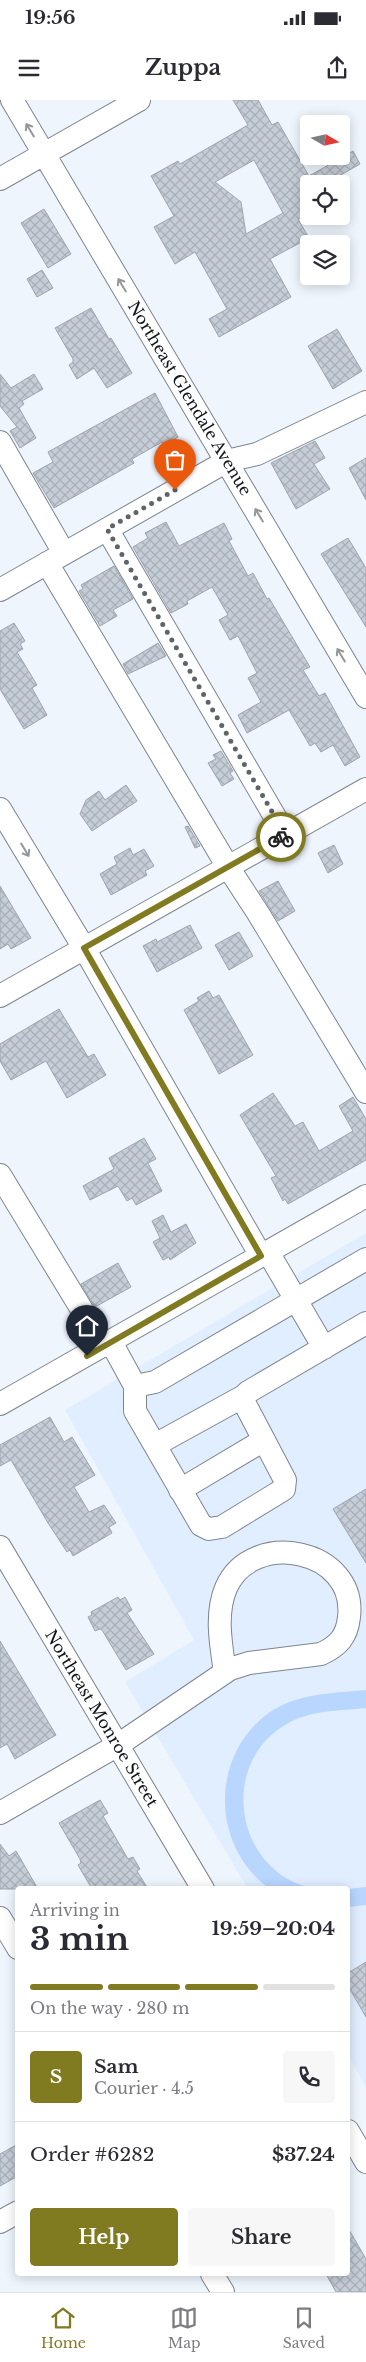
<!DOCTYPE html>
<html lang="en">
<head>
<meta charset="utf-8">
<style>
	body { margin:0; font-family:"Libre Baskerville",serif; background:#f7f7f7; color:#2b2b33; height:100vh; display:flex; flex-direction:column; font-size:19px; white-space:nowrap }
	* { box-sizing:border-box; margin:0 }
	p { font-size:16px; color:#7c7c81 }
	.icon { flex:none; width:28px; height:28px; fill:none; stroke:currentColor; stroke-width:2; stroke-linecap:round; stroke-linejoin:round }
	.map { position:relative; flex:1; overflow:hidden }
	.drawer { position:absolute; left:15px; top:1786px; width:335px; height:390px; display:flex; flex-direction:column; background:#fff; border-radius:5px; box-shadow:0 2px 12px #0003 }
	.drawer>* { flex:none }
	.needle { width:32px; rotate:99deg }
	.buttons { position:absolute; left:300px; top:15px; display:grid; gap:10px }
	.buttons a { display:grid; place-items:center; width:50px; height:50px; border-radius:5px; background:#fff; box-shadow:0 2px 12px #0003; font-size:25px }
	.pin { position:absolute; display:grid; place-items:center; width:42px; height:42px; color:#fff; margin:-51px -21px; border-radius:50% 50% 50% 0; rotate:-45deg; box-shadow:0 0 5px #0007 }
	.pin .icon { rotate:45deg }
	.courier { position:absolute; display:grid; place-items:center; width:50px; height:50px; margin:-25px; border:4px solid #807a20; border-radius:50%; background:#fff; color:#222; box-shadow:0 1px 6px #0007 }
	.summary em { font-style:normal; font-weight:800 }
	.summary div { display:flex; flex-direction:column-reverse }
	.summary { display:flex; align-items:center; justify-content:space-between; height:85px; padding:0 15px }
	h1 { font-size:32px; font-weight:800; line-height:38px }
	.bar { display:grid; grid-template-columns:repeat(4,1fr); gap:8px 5px; align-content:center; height:60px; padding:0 15px }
	.bar i { height:6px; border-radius:4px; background:#e1e1e2 }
	.bar .current { background:#807a20 }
	.bar p { grid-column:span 4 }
	.line { display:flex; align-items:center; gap:12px; padding:0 15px; border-top:1px solid #e1e1e2 }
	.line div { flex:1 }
	.round { display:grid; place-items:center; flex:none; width:52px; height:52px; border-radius:5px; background:#f7f7f7 }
	.button { display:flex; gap:10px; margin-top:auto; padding:10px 15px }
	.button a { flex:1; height:58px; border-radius:5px; background:#807a20; color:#fff; font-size:20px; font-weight:800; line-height:58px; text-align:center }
	.button a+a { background:#f7f7f7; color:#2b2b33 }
	.status { display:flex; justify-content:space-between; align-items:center; height:35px; padding:0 25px; background:#fff; direction:ltr }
	.status svg { height:14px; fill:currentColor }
	header { display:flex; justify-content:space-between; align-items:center; height:65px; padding:0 15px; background:#fff; font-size:22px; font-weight:800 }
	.tabs { display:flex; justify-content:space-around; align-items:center; height:70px; border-top:1px solid #e1e1e2; background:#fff; font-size:14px; color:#7c7c81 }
	.tabs a { display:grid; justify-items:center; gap:2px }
	.tabs .current { color:#807a20 }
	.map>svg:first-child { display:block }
	.built { fill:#e1eeff }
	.garden { fill:#b8d6fe }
	.building { fill:url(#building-cross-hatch); stroke:#9ea5af; fill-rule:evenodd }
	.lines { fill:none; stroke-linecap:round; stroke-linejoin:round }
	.minor-casing { stroke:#7e858f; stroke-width:24 }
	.minor { stroke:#fff; stroke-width:22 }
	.oneway { stroke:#959698 }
	.done { stroke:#606469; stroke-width:5; stroke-dasharray:0 9 }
	.route { stroke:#807a20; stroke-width:6 }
	.labels { text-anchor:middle; stroke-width:4; stroke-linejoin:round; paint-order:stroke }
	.street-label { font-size:16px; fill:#13161a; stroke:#fff }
</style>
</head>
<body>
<div class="status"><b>19:56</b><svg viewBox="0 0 49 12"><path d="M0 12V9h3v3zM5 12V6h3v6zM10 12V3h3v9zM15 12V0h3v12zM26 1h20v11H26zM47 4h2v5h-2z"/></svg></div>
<header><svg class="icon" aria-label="menu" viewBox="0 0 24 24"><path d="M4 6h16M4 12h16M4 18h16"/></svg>Zuppa<svg class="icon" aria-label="share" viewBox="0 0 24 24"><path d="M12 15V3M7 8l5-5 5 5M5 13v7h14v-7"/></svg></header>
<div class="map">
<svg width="366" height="2192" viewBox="0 0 366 2192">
	<defs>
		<pattern id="building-cross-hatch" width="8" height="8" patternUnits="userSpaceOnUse" patternTransform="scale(1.25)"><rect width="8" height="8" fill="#c5cdd7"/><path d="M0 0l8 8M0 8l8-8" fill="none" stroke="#a8afb8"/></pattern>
	</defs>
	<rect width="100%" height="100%" fill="#eef5fd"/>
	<!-- built -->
	<path class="built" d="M366,1133v854l-18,-32v-166h-100l-123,-207 69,-42 -129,-230z"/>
	<!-- garden -->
	<path class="garden" d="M366,1590v18c-28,3 -57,2 -81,17 -69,41 -48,152 32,164h-47c-61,-44 -60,-138 3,-179 28,-17 62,-17 93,-20z
		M366,1787v18l-18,2v-18z"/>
	<!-- building -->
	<path class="building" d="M233,0h25l14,25 6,-3 31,54 44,-25 7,13 -35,20h-16v30l-11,5 11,19 -39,21 21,38 -72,40 -10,-18 18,-10 -32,-57 -20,12 -21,-37 20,-11 -23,-40 27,-15 2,3 68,-39zM254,60l29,53 -37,21 -5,-32 -26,-20z
		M44,109l27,45 -23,14 -27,-45z
		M42,170l11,18 -16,9 -10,-18z
		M91,208l18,31 2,-1 21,35 -25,15 -13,-20 -17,11 -8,-14 4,-3v-3l-18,-31z
		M337,229l25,42 -29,18 -25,-43z
		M0,274l11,14 23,-14 9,15 -21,12 2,3 -5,4 17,30 -16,10 -10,-17 7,-4 -17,-21z
		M155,293l23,44 -14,8 -2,-3 -30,17 2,4 -80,45 -21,-35 20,-11 -5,-10z
		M315,341l10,17 -11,6 16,25 -34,20 -25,-46z
		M366,358v42l-17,-32z
		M166,422l13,24 45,-23 8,16 -3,2 19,35 5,-3 14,26 2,-1 41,69 -7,3 16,26 6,-3 35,64 -15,9 -12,-21 -12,7 -6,-9 -5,3 -21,-36 -42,23 -9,-18 23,-13 -13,-24 9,-5 -19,-37 -8,4 -11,-20 9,-5 -16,-28 -25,14 1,3 -17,9 -38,-66 15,-9 -3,-5z
		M348,438l18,30v59l-45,-73z
		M114,466l19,33 -20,11 4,6 -17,10 -21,-35 4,-2 -2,-4z
		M14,523l11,18 -5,3 3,5 -6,3 20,33 -5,3 15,27 -23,14 -24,-40v-58z
		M158,543l8,13 -38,18 -5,-10z
		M221,651l12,20 -3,2 4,6 -12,7 -14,-23 8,-4 -3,-4z
		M126,685l11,16 -45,30 -12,-17 6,-14 13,-9 6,9z
		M188,726l12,20 -5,2 -10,-21z
		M334,745l9,19 -15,9 -10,-20z
		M130,748l3,7 11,-6 10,17 -9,5 2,4 -36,20 -11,-21 17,-10 -3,-7z
		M278,781l17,30 -17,10 -19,-30z
		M0,786l31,52 -20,11 -3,-5 -8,5z
		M190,825l12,23 -45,24 -14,-26 13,-7 1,3z
		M239,832l14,24 -24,14 -14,-25z
		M209,891l4,7 6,-3 34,60 -34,19 -35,-64 15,-9 -2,-3z
		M59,909l29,48 6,-3 12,21 -39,23 -21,-37 -35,19 -11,-19v-17z
		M273,993l22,33 8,-4 16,29 34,-20 -14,-25 14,-9 13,22v41l-78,44 -3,-5 -2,2 -12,-23 5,-2 -36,-61z
		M144,1038l12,21 -8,4 14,28 -26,14 -4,-7 -5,3 -9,-15 -28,14 -7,-14 31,-17 -5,-11z
		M163,1115l8,17 15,-8 10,19 -26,17 -1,-3 -6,3 -10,-18 7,-4 -8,-17z
		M118,1163l13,24 -36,20 -14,-23z
		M50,1317l14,25 8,-5 23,38 -21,12 15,25 15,-7 12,18 -7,4 3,6 -39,23 -3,-6 -3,2 -19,-29 -37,-63 -11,6v-21z
		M366,1389v74l-33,-54z
		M118,1497l2,3 5,-3 7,13 -5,3 27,41 -28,16 -24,-40 -2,-1 -5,2 -7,-14 4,-2 -1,-3z
		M0,1541l56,94 -41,24 -8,-15 -7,4z
		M100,1700l8,13 -5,3 25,43 5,-2 7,12 -3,2 11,18h-56l-14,-24 3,-2 -1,-4 -21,-36z
		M0,1744l9,12 7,-5 22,38h-38z
		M366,1862v55l-18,-31v-13z
		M18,2044v32l-18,10v-32z
		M348,2128l18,31v33h-30l-10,-18h22z"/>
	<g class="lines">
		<!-- minor casing -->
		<g class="minor-casing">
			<path id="minor" d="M12,0l354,597
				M0,79l139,-79
				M0,342l64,111
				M107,429l178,305
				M47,463l181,304 30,46 108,179
				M0,490l227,-129 30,-7 109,-52
				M0,709l84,139 177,308
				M0,896l366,-207
				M0,1075l104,171
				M268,1152l56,96
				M111,1242l24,44v25l66,114 8,4 13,-2 59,-36 3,-2 1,-9 -40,-76 -1,-8 4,-4 118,-69
				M135,1286l20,-4 211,-123
				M0,1304l366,-208
				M155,1345l89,-49
				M180,1390l84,-50
				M0,1447l203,342
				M0,1713l118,-68 112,-76 19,-6 72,-9c17,-8 26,-17 28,-37 8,-68 -97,-89 -123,-29 -11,26 -5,57 -1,84
				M0,1818l18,30
				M348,2031l18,31
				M0,2122l18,-10
				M212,2174l11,18"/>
		</g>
		<!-- minor -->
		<use href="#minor" class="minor"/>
	</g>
	<!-- one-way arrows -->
	<defs><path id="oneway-shaft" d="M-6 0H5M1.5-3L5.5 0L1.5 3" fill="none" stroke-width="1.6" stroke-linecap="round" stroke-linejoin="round" transform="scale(1.25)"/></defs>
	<g class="oneway">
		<use href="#oneway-shaft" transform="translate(30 30) rotate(-121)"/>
		<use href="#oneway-shaft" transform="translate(122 185) rotate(-121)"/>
		<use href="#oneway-shaft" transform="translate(259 415) rotate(-121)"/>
		<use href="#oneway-shaft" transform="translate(341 555) rotate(-121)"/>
		<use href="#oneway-shaft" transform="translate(25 750) rotate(59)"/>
	</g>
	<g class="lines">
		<!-- done -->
		<path class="done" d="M175,390l-68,39 178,305 -4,3"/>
		<!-- route -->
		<path class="route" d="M87,1256l174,-100 -177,-308 197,-111"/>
	</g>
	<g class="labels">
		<!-- street labels -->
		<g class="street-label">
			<text transform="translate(190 298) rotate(59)" y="6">Northeast Glendale Avenue</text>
			<text transform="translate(102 1618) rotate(59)" y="6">Northeast Monroe Street</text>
		</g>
	</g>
</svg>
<div class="buttons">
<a><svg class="needle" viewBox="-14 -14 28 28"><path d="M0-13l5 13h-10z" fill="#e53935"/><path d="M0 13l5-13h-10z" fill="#7c7c81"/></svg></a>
<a><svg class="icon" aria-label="locate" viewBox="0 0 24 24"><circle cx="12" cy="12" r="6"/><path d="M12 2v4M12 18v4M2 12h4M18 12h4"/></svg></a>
<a><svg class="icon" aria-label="layers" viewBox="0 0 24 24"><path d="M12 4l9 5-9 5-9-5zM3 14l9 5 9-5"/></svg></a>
</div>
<div class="pin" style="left:175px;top:390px;background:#ea580c"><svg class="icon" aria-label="bag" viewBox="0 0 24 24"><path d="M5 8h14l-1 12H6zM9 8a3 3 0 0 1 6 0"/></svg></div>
<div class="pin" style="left:87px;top:1256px;background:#1f2937"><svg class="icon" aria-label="home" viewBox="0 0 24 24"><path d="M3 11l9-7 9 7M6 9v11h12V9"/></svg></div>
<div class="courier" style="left:281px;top:737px"><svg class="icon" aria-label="bike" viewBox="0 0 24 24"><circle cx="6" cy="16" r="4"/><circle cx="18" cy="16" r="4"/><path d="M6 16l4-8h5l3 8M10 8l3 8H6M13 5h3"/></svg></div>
<section class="drawer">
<div class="summary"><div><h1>3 min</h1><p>Arriving in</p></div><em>19:59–20:04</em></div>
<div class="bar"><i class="current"></i><i class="current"></i><i class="current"></i><i></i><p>On the way · 280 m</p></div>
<div class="line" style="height:90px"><b class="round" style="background:#807a20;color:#fff">S</b><div><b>Sam</b><p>Courier · 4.5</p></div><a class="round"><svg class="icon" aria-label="phone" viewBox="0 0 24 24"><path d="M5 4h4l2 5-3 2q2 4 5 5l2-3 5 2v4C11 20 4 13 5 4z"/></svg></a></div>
<div class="line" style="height:65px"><div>Order #6282</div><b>$37.24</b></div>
<div class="button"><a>Help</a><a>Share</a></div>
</section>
</div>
<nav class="tabs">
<a class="current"><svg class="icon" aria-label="home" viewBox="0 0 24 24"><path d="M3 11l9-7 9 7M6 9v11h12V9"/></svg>Home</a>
<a><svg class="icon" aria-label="map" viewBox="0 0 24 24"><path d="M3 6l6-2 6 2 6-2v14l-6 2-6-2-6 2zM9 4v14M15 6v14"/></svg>Map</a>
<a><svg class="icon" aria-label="saved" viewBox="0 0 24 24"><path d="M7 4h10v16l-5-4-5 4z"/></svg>Saved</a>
</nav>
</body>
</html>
